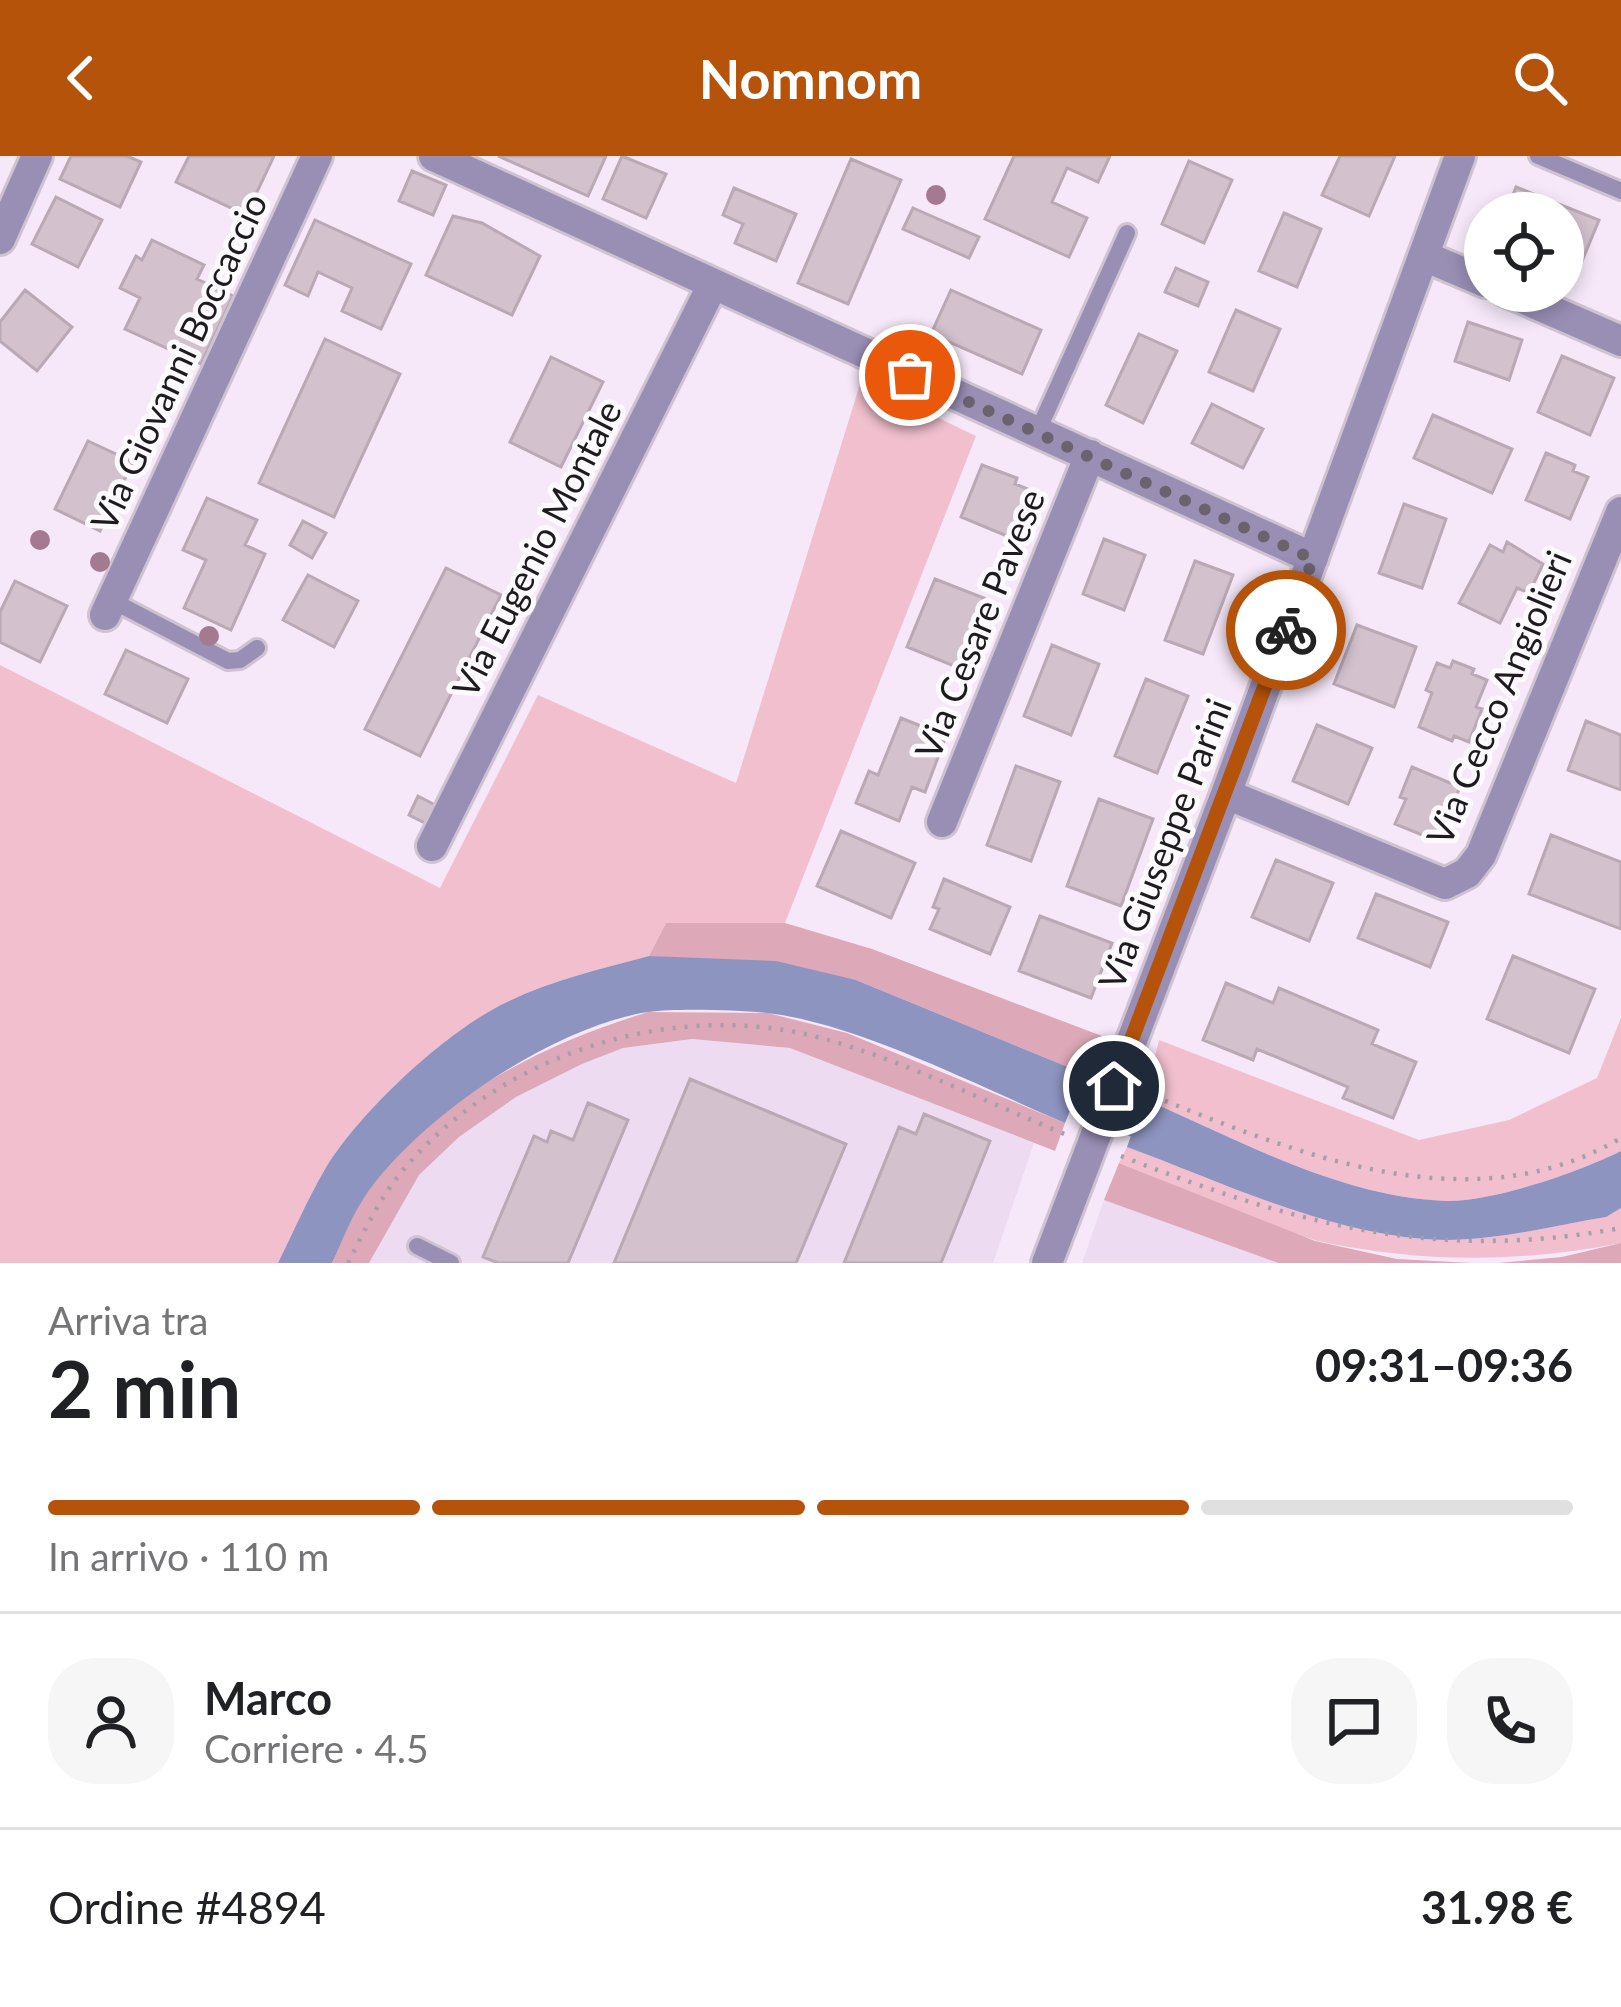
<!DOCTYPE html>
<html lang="it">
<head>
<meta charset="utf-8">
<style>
	body { margin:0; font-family:Lato,sans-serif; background:#f6f6f6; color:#202124; height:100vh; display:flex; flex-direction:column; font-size:45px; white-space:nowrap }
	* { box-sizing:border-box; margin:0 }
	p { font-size:39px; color:#757577 }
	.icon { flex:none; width:66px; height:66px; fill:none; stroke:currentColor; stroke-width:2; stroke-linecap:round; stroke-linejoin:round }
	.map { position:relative; height:1107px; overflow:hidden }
	.sheet { display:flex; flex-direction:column; background:#fff; flex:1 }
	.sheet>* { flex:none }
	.controls { position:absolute; left:1464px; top:36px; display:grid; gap:24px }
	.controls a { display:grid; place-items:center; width:120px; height:120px; border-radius:50%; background:#fff; box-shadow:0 6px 18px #0003; font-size:60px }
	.pin { position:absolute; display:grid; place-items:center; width:102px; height:102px; color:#fff; margin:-51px; border:6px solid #fff; border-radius:50%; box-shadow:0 3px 12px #0007 }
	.courier { position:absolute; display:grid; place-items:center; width:120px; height:120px; margin:-60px; border:9px solid #b45309; border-radius:50%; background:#fff; color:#222; box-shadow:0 3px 15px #0007 }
	.overview em { font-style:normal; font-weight:700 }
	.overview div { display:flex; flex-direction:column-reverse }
	.overview { display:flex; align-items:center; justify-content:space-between; height:204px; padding:0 48px }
	h1 { font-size:78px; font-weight:700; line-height:90px }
	.bar { display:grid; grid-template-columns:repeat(4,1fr); gap:18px 12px; align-content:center; height:144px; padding:0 48px }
	.bar i { height:15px; border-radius:9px; background:#e0e0e0 }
	.bar .current { background:#b45309 }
	.bar p { grid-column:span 4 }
	.line { display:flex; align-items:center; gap:30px; padding:0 48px; border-top:3px solid #e0e0e0 }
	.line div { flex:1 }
	.round { display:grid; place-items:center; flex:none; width:126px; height:126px; border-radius:48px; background:#f6f6f6 }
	header { display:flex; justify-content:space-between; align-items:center; height:156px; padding:0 48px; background:#b45309; color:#fff; font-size:54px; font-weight:700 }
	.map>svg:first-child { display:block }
	.built { fill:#eddbf2 }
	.green { fill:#f1bfce }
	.forest { fill:#dda8b8 }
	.water { fill:#8e94c0 }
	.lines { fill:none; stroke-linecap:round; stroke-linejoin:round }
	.canal { stroke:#8e94c0; stroke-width:30 }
	.building { fill:#d3c1cd; stroke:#baa8b4; stroke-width:3 }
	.service-casing { stroke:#cfc3d2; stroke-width:22 }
	.minor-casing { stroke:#cfc3d2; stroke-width:36 }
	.path { stroke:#a89daa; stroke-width:4.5; stroke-dasharray:3 9; stroke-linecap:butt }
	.service { stroke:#998eb4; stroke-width:16 }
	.minor { stroke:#998eb4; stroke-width:30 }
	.tree { fill:#a37a8f }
	.done { stroke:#6a626c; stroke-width:12; stroke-dasharray:0 21.6 }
	.route { stroke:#b45309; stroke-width:15 }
	.labels { text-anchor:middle; stroke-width:10; stroke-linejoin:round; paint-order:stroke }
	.street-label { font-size:36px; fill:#1e1a20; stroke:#fcfafd }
</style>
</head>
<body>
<header><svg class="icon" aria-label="back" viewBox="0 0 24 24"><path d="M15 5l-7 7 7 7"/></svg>Nomnom<svg class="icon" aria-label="search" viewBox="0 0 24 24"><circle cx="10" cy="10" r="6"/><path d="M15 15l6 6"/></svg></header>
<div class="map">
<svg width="1621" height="1107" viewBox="0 0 1621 1107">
	<rect width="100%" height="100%" fill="#f6e8f9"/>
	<!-- built -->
	<path class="built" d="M692,883l98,9 244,95 -41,120h-624l50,-88 40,-38 57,-40 66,-33 41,-16z
		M1104,1044l174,63h-196z"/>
	<!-- green -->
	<path class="green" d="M861,225l115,55 -191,487h-119l-17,33c-48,13 -97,24 -142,46 -59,28 -150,112 -183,169 -17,29 -31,62 -46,92h-278v-598l440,223 98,-193 198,88z
		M1621,862v133c-42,21 -128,51 -175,50 -107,-4 -206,-61 -302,-102l15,-59 260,100 90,-20 88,-42z
		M1127,991c95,35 195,84 297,92 61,5 122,-12 181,-22l16,-9v35c-101,20 -202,20 -303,-2 -67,-19 -133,-53 -199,-78z"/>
	<!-- forest -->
	<path class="forest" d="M666,767h119l87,26 230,87 -17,38 -229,-94 -207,-24z
		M648,856l120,1 79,20 218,90 -10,28 -265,-103 -98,-9 -69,9 -41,16 -66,33 -57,40 -40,38 -50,88h-37c10,-22 19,-47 33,-67 65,-96 175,-151 283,-184z
		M1119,1007l196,78 82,18 75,4h-194l-174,-63z
		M1621,1087v20h-123l64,-6z"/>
	<!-- water -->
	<path class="water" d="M649,800l127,5 80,19 229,94 -20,49c-85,-36 -208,-100 -298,-110 -31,-3 -89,-5 -119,-1 -94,14 -232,107 -284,186 -13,19 -22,44 -32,65h-54c15,-30 29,-63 46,-92 33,-57 123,-141 183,-169 45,-22 94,-33 142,-46z
		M1144,943c96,41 195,98 302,102 47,1 133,-29 175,-50v57l-15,9c-60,10 -121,27 -182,22 -102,-8 -202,-57 -297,-92z"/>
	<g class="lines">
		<!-- canal -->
		<path class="canal" d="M1040,926l133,56"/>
	</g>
	<!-- building -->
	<path class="building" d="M71,0h56l14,6 -21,45 -60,-28z
		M189,0h85l-28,59 -70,-33z
		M498,0h108l-18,40z
		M622,0l44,18 -20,44 -43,-19z
		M1014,0h96l-12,26 -31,-14 -15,34 35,16 -18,39 -84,-38z
		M1340,0h55l-26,60 -47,-21z
		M851,3l50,21 -53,124 -50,-21z
		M1189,5l43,19 -28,63 -42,-19z
		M412,15l34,14 -13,30 -34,-14z
		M1516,31l83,33 -19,46 -17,-6v-47h-57z
		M734,32l62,26 -20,47 -41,-18 8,-19 -20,-9z
		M56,41l46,23 -24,47 -46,-23z
		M913,52l66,29 -10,21 -66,-29z
		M1284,57l37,16 -24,58 -38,-16z
		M453,60l29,7 58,33 -28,59 -86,-40z
		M315,64l96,44 -30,65 -39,-18 10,-23 -34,-16 -10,24 -23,-11z
		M152,84l52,25 -7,14 36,17 -32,68 -76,-35 15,-31 -20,-10 16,-32 6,4z
		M1176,112l32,14 -10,24 -33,-14z
		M25,134l47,37 -35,44 -37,-30v-19z
		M951,134l90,40 -19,44 -91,-40z
		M1236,154l44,19 -27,62 -44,-19z
		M1468,166l54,18 -13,40 -54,-19z
		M1139,178l38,17 -34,72 -37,-18z
		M325,183l75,35 -66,143 -75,-34z
		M1562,200l52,22 -24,57 -52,-23z
		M551,201l52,25 -42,85 -51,-25z
		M1212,248l51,25 -20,39 -51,-25z
		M1433,259l79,34 -20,44 -78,-35z
		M88,285l45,21 -33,69 -45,-22z
		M1546,297l29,12 -2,6 15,6 -18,42 -44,-19z
		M982,309l35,13 -2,6 18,7 -19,48 -53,-22z
		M207,342l50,22 -12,25 20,9 -34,76 -47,-22 22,-48 -23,-10z
		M1404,348l42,15 -24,69 -43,-15z
		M303,365l23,12 -14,25 -22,-13z
		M1104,383l41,16 -21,55 -41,-16z
		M1507,386l36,22 -14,29 -12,-5 -17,35 -41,-20 31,-58 13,7z
		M1195,405l38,14 -30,79 -38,-14z
		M446,412l55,27 -81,161 -55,-27z
		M308,419l50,26 -24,46 -51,-27z
		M935,423l49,19 -10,24 13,5 -18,45 -62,-25z
		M15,425l52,25 -27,56 -40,-20v-30z
		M1357,469l59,22 -22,60 -60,-23z
		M1052,489l47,19 -28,71 -47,-19z
		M126,494l62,29 -21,44 -62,-29z
		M1453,505l21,8 -2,5 15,6 -11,27 6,2 -13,33 -15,-6 -2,5 -33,-14 13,-34 -6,-3 11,-27 13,5z
		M1146,523l42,17 -31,77 -42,-17z
		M901,562l45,18 -21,56 -13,-5 -13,34 -43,-18 13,-32 9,4z
		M1586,565l35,14v55l-53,-20z
		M1317,569l55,23 -24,56 -55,-23z
		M1016,610l44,16 -29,79 -44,-16z
		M1412,611l48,20 -23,54 -42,-17 11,-25 -6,-2z
		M418,640l19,10 -10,18 -18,-9z
		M1099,643l54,20 -32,87 -54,-20z
		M841,675l74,32 -24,55 -74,-32z
		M1551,679l70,27v67l-92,-35z
		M1276,704l57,23 -24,58 -57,-24z
		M944,723l66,28 -20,47 -60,-25 9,-20 -6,-2z
		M1376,738l72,28 -18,45 -72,-29z
		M1040,760l72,27 -21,55 -72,-27z
		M1513,800l82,33 -26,64 -82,-34z
		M1226,827l47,20 6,-15 99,42 -6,14 44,18 -23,56 -50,-20 5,-11 -91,-38 -4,11 -50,-20z
		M690,923l156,65 -50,119h-182z
		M588,947l40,17 -60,143h-70l-15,-6 51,-121 13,6 4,-11 22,9z
		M924,958l66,27 -49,122h-97l55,-136 17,7z"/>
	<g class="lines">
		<!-- service casing -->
		<g class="service-casing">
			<path id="service" d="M1538,0l83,35
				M1037,277l90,-200
				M111,444l117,61 12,-1 17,-12
				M417,1090l34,17"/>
		</g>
		<!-- minor casing -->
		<g class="minor-casing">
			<path id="minor" d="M434,0l879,402
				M0,83l37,-83
				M1424,100l61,26
				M1506,135l115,50
				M105,459l212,-459
				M1226,638l219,90 22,-11 14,-18 140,-343
				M942,666l148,-367
				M432,690l280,-560
				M1047,1107l179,-469 234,-638"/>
		</g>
		<!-- path -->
		<path class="path" d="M1143,936c148,59 325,136 478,46
			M1121,1000c172,67 312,107 500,72
			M348,1107c17,-33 32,-66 56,-94 90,-107 243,-161 380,-139 87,14 199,71 283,105"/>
		<!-- service -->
		<use href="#service" class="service"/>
		<!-- minor -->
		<use href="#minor" class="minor"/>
	</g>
	<!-- trees -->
	<g class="tree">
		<circle cx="936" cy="39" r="10"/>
		<circle cx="40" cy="384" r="10"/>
		<circle cx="100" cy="406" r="10"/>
		<circle cx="209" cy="480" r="10"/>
	</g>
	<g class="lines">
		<!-- done -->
		<path class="done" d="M910,219l403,184 -27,71"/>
		<!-- route -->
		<path class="route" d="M1114,930l172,-456"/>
	</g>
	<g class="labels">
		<!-- street labels -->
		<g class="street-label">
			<text transform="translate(179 206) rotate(-65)" y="13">Via Giovanni Boccaccio</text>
			<text transform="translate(537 393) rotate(-63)" y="13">Via Eugenio Montale</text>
			<text transform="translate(980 468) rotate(-68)" y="13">Via Cesare Pavese</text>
			<text transform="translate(1499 542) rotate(-67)" y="13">Via Cecco Angiolieri</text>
			<text transform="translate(1165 688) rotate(-69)" y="13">Via Giuseppe Parini</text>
		</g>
	</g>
</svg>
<div class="controls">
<a><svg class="icon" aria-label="locate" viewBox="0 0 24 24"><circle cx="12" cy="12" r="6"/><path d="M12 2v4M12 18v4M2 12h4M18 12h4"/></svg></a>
</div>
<div class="pin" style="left:910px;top:219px;background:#ea580c"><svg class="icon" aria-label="bag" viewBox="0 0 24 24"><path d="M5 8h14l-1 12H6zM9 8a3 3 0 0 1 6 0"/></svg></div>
<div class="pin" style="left:1114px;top:930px;background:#1f2937"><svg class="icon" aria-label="home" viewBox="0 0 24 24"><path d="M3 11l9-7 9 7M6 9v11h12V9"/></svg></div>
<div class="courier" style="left:1286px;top:474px"><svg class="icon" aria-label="bike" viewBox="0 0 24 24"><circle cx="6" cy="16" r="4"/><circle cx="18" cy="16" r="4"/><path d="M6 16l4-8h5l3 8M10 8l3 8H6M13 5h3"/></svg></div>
</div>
<section class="sheet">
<div class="overview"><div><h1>2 min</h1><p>Arriva tra</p></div><em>09:31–09:36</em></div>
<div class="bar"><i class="current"></i><i class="current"></i><i class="current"></i><i></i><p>In arrivo · 110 m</p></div>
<div class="line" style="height:216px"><a class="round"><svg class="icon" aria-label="person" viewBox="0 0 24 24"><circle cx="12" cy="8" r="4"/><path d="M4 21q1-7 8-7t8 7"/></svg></a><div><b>Marco</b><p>Corriere · 4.5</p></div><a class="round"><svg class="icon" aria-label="chat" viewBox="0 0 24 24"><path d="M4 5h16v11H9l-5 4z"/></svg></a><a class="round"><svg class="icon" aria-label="phone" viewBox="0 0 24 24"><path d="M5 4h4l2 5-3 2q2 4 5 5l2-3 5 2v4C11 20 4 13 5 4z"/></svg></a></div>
<div class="line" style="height:156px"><div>Ordine #4894</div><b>31.98 €</b></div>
</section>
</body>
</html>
